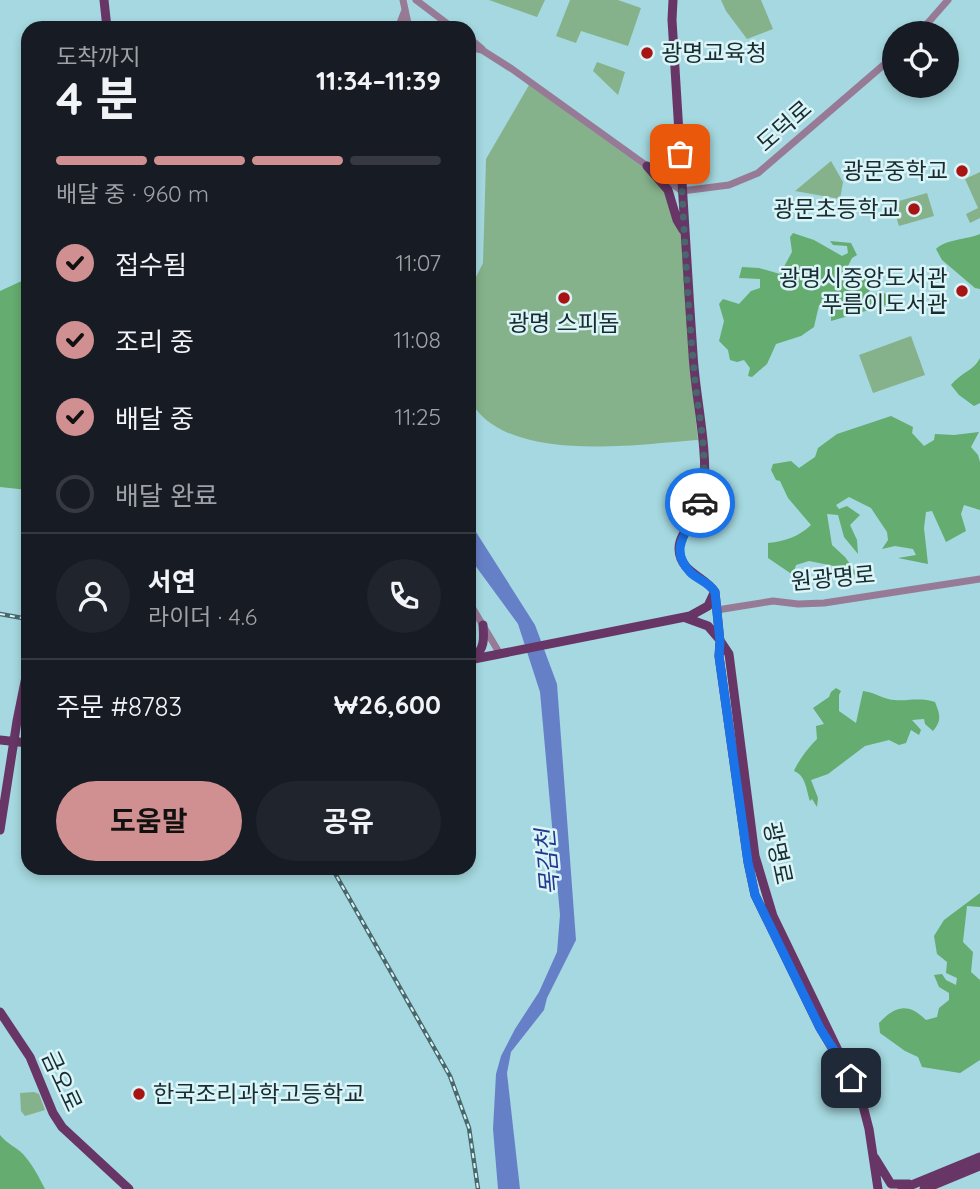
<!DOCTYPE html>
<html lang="ko">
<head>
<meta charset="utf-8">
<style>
	body { margin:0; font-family:Quicksand,"Noto Sans KR",sans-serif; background:#20242c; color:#f1f3f6; height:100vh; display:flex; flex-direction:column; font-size:26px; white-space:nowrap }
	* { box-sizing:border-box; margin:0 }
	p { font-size:23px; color:#9ea1a6 }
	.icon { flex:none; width:38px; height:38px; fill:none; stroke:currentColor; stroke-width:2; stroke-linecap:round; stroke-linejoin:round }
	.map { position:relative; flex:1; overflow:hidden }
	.panel { position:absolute; left:21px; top:21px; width:455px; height:854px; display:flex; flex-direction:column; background:#171b24; border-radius:21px; box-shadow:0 4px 10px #0003 }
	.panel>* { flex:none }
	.fabs { position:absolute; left:882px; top:21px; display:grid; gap:14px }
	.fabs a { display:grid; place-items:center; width:77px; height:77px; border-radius:50%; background:#171b24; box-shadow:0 4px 10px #0003; font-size:35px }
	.pin { position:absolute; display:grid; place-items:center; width:60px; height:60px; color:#fff; margin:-30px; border-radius:14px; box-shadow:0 4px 10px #0006 }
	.courier { position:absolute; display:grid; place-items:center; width:70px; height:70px; margin:-35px; border:5px solid #1a73e8; border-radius:50%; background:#fff; color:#222; box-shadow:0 2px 9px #0007 }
	.head em { font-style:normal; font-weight:700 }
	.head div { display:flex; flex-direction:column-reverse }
	.head { display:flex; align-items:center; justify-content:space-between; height:119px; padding:0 35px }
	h1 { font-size:46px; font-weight:700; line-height:52px }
	.bar { display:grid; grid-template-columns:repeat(4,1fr); gap:10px 7px; align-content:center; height:84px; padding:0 35px }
	.bar i { height:9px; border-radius:5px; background:#363941 }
	.bar .active { background:#d08f90 }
	.bar p { grid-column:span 4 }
	.line { display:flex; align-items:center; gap:18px; padding:0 35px; border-top:2px solid #363941 }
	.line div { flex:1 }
	.round { display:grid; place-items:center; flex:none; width:74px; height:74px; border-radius:37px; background:#20242c }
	ol { padding:0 35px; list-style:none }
	li { display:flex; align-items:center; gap:21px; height:77px }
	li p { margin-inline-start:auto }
	li .icon { padding:7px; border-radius:50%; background:#d08f90; color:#111; stroke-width:4 }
	li:last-child { color:#9ea1a6 }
	li i { width:38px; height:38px; border:4px solid #363941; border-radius:50% }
	.button { display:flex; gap:14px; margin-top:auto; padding:14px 35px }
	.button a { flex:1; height:80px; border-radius:42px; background:#d08f90; color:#111; font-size:28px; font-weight:700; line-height:80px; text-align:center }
	.button a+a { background:#20242c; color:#f1f3f6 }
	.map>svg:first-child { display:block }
	.green { fill:#86b28b }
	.forest { fill:#64ac6f }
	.water { fill:#6680c8 }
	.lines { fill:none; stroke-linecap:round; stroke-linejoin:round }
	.minor { stroke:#977b96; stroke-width:7 }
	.major { stroke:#673666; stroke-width:9 }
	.rail-casing { stroke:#48686c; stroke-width:4.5 }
	.rail { stroke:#dbf4f8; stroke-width:2; stroke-dasharray:5; stroke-linecap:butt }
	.done { stroke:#49686d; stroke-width:7; stroke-dasharray:0 12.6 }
	.route { stroke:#1a73e8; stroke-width:9 }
	.poi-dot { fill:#a81414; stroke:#dbf4f8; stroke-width:2.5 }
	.labels { text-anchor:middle; stroke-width:5; stroke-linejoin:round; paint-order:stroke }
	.poi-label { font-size:23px; fill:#172c2f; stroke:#dbf4f8; text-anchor:end }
	.street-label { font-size:23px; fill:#172c2f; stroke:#dbf4f8 }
	.water-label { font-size:24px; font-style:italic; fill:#22388e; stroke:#dbf4f8 }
</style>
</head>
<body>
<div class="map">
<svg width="980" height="1189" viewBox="0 0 980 1189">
	<rect width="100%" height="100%" fill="#a5d8e0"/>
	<!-- green -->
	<path class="green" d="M489,0h56l-8,17z
		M570,0h48l23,8 -13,38 -47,-15 -5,12 -20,-7z
		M721,0h40l12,29 -26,10 -21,-28z
		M597,62l28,10 -7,23 -25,-24z
		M529,85l140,101 12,47 9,134 8,73c-60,4 -196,26 -229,-42v-107l14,-28 3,-104z
		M831,161l12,21 -3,17 -45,-8z
		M980,172v46l-10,5 -4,-9 12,-6 -13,-29z
		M927,193l7,23 -35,10 -7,-23z
		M911,336l14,39 -52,18 -14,-38z
		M34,1092l5,2 6,16 -20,6 -4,-5 -1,-18z"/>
	<!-- forest -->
	<path class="forest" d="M793,233l21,7 28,16 6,-3 -1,-7 -14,-1 -3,-4 21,2 6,12 -5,3 -4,8 13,2 16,16h-5l-3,8 4,5 7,-7 10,7 3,6 -62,18v-16h-12l-5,22 -13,9 -25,8 -9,20 -15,13 -4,-1 2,-8 -6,-8 -7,2 -7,-2 -2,-10 -9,-9 5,-20 -5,-17 4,-5 16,5 12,-13 9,-3v-9l-21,-1 3,-11 17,1 21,6 12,-22 -2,-15z
		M980,234v55l-5,-1 -33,-28 -6,-11c10,-10 30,-9 44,-15z
		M26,279l2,1v210l-28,-3v-196z
		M980,358v45l-6,3 -15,-11 -8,-10c9,-12 24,-15 29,-27z
		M891,416l22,11 -1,6 12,13 10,-6 1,-6 19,1 25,-3 -8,15 7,8 2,7v48l-16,-5 -3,9 5,17 -20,11 -14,-31 -6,1 -2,16 4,36 -30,-6 18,-3 -3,-6 -18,-3 -13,3 6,-9 -1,-8 -16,-24 -22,-11 -13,8 3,4 8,-3 13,9 -10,10 7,15 1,14 -14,-17 -6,-22 -11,-1 5,31 13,12 12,17 -12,3 -6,-10 -30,-6 -13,4 -3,10 -25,-17v-15c18,-2 30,-6 43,-18l-23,-27 -8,-17 -4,-1 -5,-10 2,-6 18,-3 8,7 16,-11 3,-9 19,-14z
		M836,688l5,3 -2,4v16l17,12 7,-32c11,1 22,9 32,9 15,1 25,-3 40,2 5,13 7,18 -2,29l-8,-7 -1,-5 -12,1 9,10 -2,5 -8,-5 -5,13 -7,2 -10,-5 -24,6 -37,28 -17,6 7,18 -1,9 -5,-8 -2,2c-4,-12 -4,-25 -16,-30 4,-10 15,-24 23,-32l-1,-13 8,-2 -11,-16 16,-11 2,-5z
		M980,893v14l-13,-1 -4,36 10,10 -2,20 9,8v80l-20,13 -38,-6 -4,-10 -13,-6 -25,-18 -1,-10c16,-17 29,-21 47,-3l11,-3 2,-9 10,-8v-7l-10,-6 -5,-12 8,-1 4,6 10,5 1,-7 -11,-5 1,-11 -10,-8 -3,-18 10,-16z
		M0,1135c7,9 16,12 23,19 9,10 16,23 22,35h-45z"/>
	<!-- water -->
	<path class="water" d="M469,521l66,104 22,59 19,256 -29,58 -3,12 -33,42 -4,21 13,116h-22l-5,-60 3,-55 5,-18 14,-27 24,-37 18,-40 3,-37 -20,-223 -22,-68 -49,-67z"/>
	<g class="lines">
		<!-- minor -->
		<path class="minor" d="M403,0l6,28
			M416,0l37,28
			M398,28l7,-18
			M919,33l29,-33
			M469,38l13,11
			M469,47l13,3 30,19 170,122 47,-6 29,-12 136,-117
			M469,602l31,52
			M717,610l56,-9 25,3 26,-1 156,-24"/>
		<!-- major -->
		<path class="major" d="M104,0l3,28
			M673,0l-1,20c8,112 13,223 21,334 2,41 15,94 11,133 0,8 -4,23 -9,30 -6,10 -16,19 -16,32 1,24 26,27 36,43l5,50 -1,14 29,206 7,33 65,133 12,20 9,11
			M647,166l21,24 9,30 6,10
			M656,171l19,-5 5,-11
			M686,618l22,8 12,14
			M721,642l8,12 26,202 18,60 88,182 8,31 9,60
			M473,658c12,-9 11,-20 10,-33
			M469,660l221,-44 18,-10 6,-13
			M0,740l28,3
			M0,830l17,-109 11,-54
			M0,1012l30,45 23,56 9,14 67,62
			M875,1158l16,26h18
			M902,1189l78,-32
			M924,1189l56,-23"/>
		<!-- rail casing -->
		<g class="rail-casing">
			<path id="rail" d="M0,614l28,5
				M332,868l118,208 19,52 9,61"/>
		</g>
		<!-- rail -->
		<use href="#rail" class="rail"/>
	</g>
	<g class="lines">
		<!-- done -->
		<path class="done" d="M680,154c4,72 7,144 14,215 3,43 17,92 6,134"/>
		<!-- route -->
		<path class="route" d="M700,503c-6,24 -35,42 -10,69 8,8 19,10 25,20l5,50 -1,14 29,206 7,33 65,133c10,17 22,32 31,50"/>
	</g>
	<!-- markers -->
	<g class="poi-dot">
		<circle cx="647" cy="53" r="7"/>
		<circle cx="962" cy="171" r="7"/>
		<circle cx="914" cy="209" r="7"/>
		<circle cx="962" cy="291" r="7"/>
		<circle cx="564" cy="298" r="7"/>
		<circle cx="139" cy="1094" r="7"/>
	</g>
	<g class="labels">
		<!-- poi labels -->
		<g class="poi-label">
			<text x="661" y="61" text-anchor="start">광명교육청</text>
			<text x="948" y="179">광문중학교</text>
			<text x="900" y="217">광문초등학교</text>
			<text x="948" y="286">광명시중앙도서관<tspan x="948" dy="26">푸름이도서관</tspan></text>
			<text x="564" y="331" text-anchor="middle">광명 스피돔</text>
			<text x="153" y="1102" text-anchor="start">한국조리과학고등학교</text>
		</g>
		<!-- street labels -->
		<g class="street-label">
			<text transform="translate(784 126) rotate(-41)" y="8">도덕로</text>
			<text transform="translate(833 578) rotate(-5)" y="8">원광명로</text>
			<text transform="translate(778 853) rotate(78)" y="8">광명로</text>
			<text transform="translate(62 1081) rotate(65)" y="8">금오로</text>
		</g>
		<!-- water labels -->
		<g class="water-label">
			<text transform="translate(548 862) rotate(-95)" y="8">목감천</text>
		</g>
	</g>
</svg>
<div class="fabs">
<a><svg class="icon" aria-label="locate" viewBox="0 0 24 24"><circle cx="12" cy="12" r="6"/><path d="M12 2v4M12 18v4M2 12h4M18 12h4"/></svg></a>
</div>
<div class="pin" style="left:680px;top:154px;background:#ea580c"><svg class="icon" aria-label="bag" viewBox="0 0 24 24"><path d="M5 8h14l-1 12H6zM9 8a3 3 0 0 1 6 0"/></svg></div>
<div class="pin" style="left:851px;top:1078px;background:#1f2937"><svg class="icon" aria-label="home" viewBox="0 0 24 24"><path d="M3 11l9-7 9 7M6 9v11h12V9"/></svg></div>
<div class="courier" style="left:700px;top:503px"><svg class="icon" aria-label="car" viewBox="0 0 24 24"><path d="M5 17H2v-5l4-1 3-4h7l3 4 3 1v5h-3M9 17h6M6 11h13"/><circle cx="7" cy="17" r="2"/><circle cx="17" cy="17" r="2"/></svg></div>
<section class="panel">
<div class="head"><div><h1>4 분</h1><p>도착까지</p></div><em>11:34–11:39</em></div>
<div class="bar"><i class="active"></i><i class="active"></i><i class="active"></i><i></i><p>배달 중 · 960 m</p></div>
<ol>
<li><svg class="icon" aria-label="check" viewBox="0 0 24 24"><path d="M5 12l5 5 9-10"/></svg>접수됨<p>11:07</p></li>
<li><svg class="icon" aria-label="check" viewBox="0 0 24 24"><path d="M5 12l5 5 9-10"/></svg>조리 중<p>11:08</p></li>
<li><svg class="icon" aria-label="check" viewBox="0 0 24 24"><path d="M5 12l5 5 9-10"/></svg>배달 중<p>11:25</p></li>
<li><i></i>배달 완료</li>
</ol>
<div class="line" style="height:126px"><a class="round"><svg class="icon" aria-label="person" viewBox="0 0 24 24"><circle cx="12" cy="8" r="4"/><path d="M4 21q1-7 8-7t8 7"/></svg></a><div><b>서연</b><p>라이더 · 4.6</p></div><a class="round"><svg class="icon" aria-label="phone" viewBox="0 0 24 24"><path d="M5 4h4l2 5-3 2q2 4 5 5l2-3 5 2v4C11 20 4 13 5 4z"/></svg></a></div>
<div class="line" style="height:91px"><div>주문 #8783</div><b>₩26,600</b></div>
<div class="button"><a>도움말</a><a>공유</a></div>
</section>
</div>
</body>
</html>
